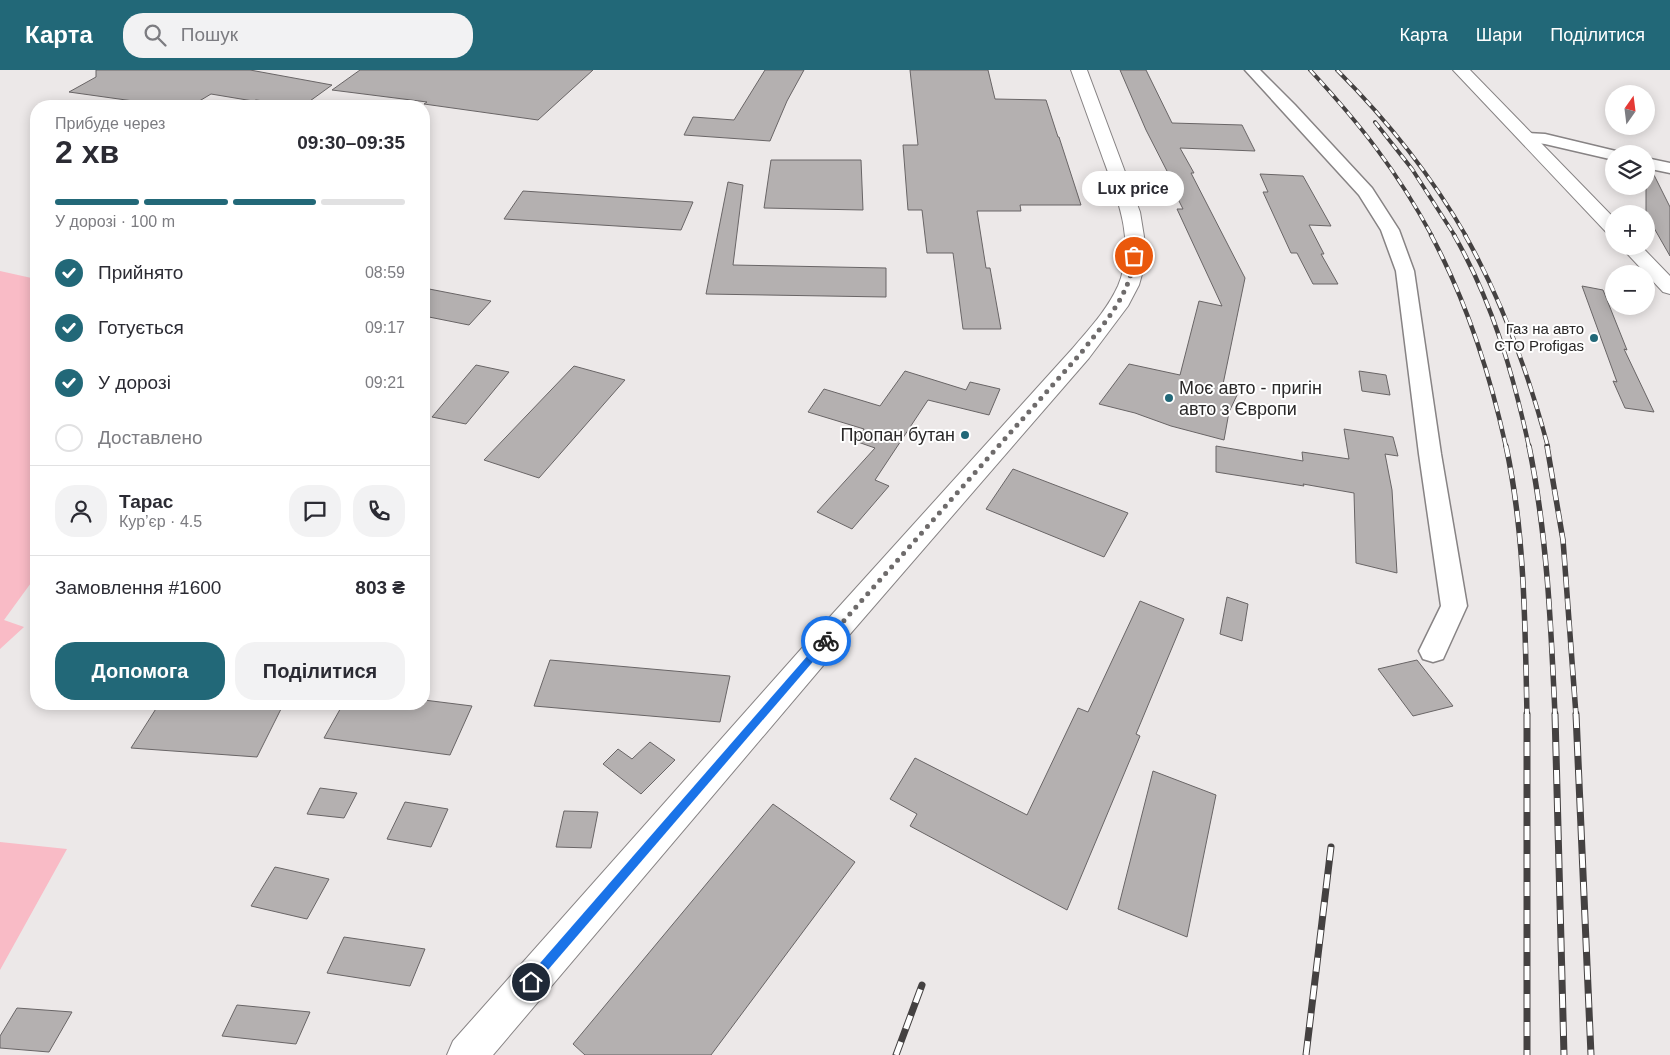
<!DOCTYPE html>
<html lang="uk">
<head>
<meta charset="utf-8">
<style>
	body { margin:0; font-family:Helvetica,sans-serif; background:#f2f2f3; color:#2b2b33; height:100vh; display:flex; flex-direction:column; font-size:19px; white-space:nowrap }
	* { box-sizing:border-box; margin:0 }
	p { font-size:16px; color:#7c7c81 }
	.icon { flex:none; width:28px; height:28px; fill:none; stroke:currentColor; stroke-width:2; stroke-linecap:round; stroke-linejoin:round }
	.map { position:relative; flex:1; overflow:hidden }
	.panel { position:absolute; left:30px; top:30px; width:400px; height:610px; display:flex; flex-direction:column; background:#fff; border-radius:20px; box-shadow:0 2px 12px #0003 }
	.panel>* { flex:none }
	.needle { width:32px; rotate:14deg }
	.fabs { position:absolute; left:1605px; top:15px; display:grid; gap:10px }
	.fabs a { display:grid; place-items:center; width:50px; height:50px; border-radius:50%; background:#fff; box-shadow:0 2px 12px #0003; font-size:25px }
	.pin { position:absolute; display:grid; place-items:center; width:42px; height:42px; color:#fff; margin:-21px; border:2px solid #fff; border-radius:50%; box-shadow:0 1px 5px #0007 }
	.courier { position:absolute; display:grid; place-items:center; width:50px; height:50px; margin:-25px; border:4px solid #1a73e8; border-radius:50%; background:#fff; color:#222; box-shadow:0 1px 6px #0007 }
	.bubble { position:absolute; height:35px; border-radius:18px; background:#fff; box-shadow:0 2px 12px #0003; font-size:16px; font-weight:800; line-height:35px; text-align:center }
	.overview em { font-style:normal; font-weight:800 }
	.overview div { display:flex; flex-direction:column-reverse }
	.overview { display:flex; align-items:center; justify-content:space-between; height:85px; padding:0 25px }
	h1 { font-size:32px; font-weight:800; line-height:38px }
	.bar { display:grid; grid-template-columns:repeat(4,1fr); gap:8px 5px; align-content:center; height:60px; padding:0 25px }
	.bar i { height:6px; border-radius:4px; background:#e1e1e2 }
	.bar .current { background:#226878 }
	.bar p { grid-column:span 4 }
	.line { display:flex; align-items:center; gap:12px; padding:0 25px; border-top:1px solid #e1e1e2 }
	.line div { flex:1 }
	.round { display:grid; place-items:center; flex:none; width:52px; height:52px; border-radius:20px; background:#f2f2f3 }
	ol { padding:0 25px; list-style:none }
	li { display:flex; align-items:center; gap:15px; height:55px }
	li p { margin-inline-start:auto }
	li .icon { padding:5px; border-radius:50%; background:#226878; color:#fff; stroke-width:4 }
	li:last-child { color:#7c7c81 }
	li i { width:28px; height:28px; border:2px solid #e1e1e2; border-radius:50% }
	.button { display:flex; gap:10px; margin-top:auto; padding:10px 25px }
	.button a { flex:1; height:58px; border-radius:20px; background:#226878; color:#fff; font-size:20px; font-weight:800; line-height:58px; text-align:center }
	.button a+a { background:#f2f2f3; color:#2b2b33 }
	header { display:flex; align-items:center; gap:30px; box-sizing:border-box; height:70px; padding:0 25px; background:#226878; color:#fff }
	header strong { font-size:24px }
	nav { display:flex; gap:28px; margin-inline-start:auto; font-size:18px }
	.search { width:350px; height:45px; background:#f2f2f3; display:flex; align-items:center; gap:12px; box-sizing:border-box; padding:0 18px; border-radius:20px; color:#7c7c81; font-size:19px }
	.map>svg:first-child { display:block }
	.green { fill:#f9bbc6 }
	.building { fill:#b4b0b0; stroke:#696566 }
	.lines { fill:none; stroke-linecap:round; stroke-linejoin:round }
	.street-casing { stroke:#878384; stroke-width:3 }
	.secondary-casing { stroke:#878384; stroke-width:2 }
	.street { fill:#fff; fill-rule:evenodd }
	.secondary { fill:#fff; fill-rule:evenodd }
	.rail-far3-casing { stroke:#444141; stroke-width:4 }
	.rail-far2-casing { stroke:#444141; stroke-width:4.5 }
	.rail-far1-casing { stroke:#444141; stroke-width:5.5 }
	.rail-casing { stroke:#444141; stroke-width:7 }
	.rail-far3 { stroke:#fff; stroke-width:2.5; stroke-dasharray:7; stroke-linecap:butt }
	.rail-far2 { stroke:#fff; stroke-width:3; stroke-dasharray:9; stroke-linecap:butt }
	.rail-far1 { stroke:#fff; stroke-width:4; stroke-dasharray:11; stroke-linecap:butt }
	.rail { stroke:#fff; stroke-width:5; stroke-dasharray:14; stroke-linecap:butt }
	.route { fill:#1a73e8 }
	.done { stroke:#6e6b6b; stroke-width:5; stroke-dasharray:0 9 }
	.poi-dot { fill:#226878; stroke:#fff; stroke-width:2 }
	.labels { text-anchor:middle; stroke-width:4; stroke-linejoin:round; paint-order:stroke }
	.far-poi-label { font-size:15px; fill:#2a2828; stroke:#fff; text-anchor:end }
	.poi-label { font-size:18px; fill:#2a2828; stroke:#fff; text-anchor:start }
</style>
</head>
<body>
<header>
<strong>Карта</strong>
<div class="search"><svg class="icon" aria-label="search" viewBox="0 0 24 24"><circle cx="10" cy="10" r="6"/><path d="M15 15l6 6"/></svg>Пошук</div>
<nav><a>Карта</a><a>Шари</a><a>Поділитися</a></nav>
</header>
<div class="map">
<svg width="1670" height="985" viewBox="0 0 1670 985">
	<rect width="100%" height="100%" fill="#ece8e8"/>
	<!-- green -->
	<path class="green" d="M0,201l36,8v297l-32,44 20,7 -24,22z
		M0,772l67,7 -67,121z"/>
	<!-- building -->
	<path class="building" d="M96,0h154l82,15 -29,21 -47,-6 -3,1 -42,-7 -20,12h-22l-100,-14 27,-15z
		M360,0h233l-55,50 -114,-16 3,-2 -95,-12z
		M765,0h39l-17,31 -17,40 -86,-6 9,-18 41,3z
		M910,0h78l7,29 51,1 12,37h1l22,68h-61l1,6h-44l9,57h4l11,61h-38l-10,-76h-26l-5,-43h-14l-5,-65h15z
		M1120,0h26l26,53 70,2 13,26 -75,-3 14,25h-3l54,105 -23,111 16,4 -9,19 -5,28 -53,-14 -36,-13 -36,-9 30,-40 51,11 19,-74 23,5 -45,-97h6l-18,-36h3l-22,-43z
		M771,90h90l2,50 -99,-2z
		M1646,100l6,1 18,36v49l-24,-42z
		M1260,104l43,2 28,50 -22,-1 15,29h-3l17,30h-25l-16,-31h-6l-28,-61h5z
		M728,112l15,3 -10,80 153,3v29l-180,-3z
		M523,121l170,11 -12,28 -177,-11z
		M1582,216l21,4 24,60 -3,-1 30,63 -29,-4 -12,-27 4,1z
		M424,218l67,13 -22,24 -45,-9z
		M476,295l33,7 -43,52 -34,-7z
		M574,296l51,14 -86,98 -55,-18z
		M905,301l61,19 4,-8 30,7 -11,26 -61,-15 -53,80 14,6 -37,43 -35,-17 58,-64 -20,-7 9,-12 -56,-17 16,-23 56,17z
		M1359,301l27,4 4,20 -28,-4z
		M1344,359l49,8 5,19 -13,-2 7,36 5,83 -41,-10 -2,-70 -51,-9 1,2 -88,-14v-26l87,15 -1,-9 47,7z
		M1013,399l115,44 -24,44 -118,-48z
		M1227,527l21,7 -6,37 -22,-7z
		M1140,531l44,18 -48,115 4,2 -73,174 -157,-84 7,-12 -27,-15 25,-41 112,57 51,-107 10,4z
		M550,590l180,16 -10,46 -186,-16z
		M1417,590l36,46 -40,10 -35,-47z
		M424,630l48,6 -22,49 -126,-17 19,-34h81z
		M159,634h64l59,3 -25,50 -126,-9z
		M650,672l25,18 -34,34 -38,-30 15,-15 14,10z
		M1153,701l63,24 -29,142 -69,-28z
		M320,718l37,5 -13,25 -37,-4z
		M405,732l43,7 -17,38 -44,-8z
		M773,734l82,58 -144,193h-126l-12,-11z
		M564,741l34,1 -7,36 -35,-1z
		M275,797l54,12 -22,40 -56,-13z
		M344,867l81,12 -15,37 -83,-13z
		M237,935l73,7 -14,32 -74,-8z
		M17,938l55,4 -23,40 -49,-4v-12z"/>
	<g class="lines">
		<!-- street casing -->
		<g class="street-casing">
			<path id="street" d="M1245,0h15l35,35 77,83 27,42 15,41 27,183 26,152 -24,53 -10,3 -10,-3 -4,-8 22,-45 -22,-152 -23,-183 -15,-41 -22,-35z
				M1527,63l18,1 75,18 1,2h-7v6l-69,-16 -23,-3 -3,-3 3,-3z
				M1646,88l24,5v10l-24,-5z"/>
		</g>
		<!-- secondary casing -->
		<g class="secondary-casing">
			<path id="secondary" d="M1071,0h16l53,142 5,31 -1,24 -5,18 -11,21 -39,52 -251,290 -345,407h-46l6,-14 365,-411 255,-282c16,-19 34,-38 45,-62 19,-45 -2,-91 -17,-133 -10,-28 -20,-55 -30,-83z
				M1453,0h17l144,148v17l-7,-2z
				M1620,176h21l29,30v18l-7,-2z"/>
		</g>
		<!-- street -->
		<use href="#street" class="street"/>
		<!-- secondary -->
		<use href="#secondary" class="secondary"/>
		<!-- rail-far3 casing -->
		<g class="rail-far3-casing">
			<path id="rail-far3" d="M1310,0c50,54 87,101 122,166
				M1337,0c50,50 94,105 129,166
				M1375,52l37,47 43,67"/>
		</g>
		<!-- rail-far2 casing -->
		<g class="rail-far2-casing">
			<path id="rail-far2" d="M1431,165c36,67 59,139 75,212
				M1454,165c38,66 59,138 75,212
				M1465,165c38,67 63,137 83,212"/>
		</g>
		<!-- rail-far1 casing -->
		<g class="rail-far1-casing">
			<path id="rail-far1" d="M1506,376c19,88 19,179 21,269
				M1529,376c18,88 22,179 26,269
				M1547,376l16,94 13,175"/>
		</g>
		<!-- rail casing -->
		<g class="rail-casing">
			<path id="rail" d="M1527,644v341
				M1555,644l9,341
				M1576,644l15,341
				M896,985l26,-70
				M1306,985l25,-208"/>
		</g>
		<!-- rail-far3 -->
		<use href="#rail-far3" class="rail-far3"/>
		<!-- rail-far2 -->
		<use href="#rail-far2" class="rail-far2"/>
		<!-- rail-far1 -->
		<use href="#rail-far1" class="rail-far1"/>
		<!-- rail -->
		<use href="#rail" class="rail"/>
	</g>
	<!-- route -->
	<path class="route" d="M826,567l4,4 -1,2 -294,342 -4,2 -4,-2 -1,-3 1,-4 296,-340z"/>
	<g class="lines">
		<!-- done -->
		<path class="done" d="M826,571l255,-288c23,-30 50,-58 53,-97"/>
	</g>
	<!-- markers -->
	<g class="poi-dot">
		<circle cx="1594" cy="268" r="5"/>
		<circle cx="1169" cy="328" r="5"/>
		<circle cx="965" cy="365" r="5"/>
	</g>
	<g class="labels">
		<!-- far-poi labels -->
		<g class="far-poi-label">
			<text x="1584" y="264">Газ на авто<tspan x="1584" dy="17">СТО Profigas</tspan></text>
		</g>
		<!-- poi labels -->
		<g class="poi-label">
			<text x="1179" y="324">Моє авто - пригін<tspan x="1179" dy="21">авто з Європи</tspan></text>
			<text x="955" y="371" text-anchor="end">Пропан бутан</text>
		</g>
	</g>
</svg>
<div class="fabs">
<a><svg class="needle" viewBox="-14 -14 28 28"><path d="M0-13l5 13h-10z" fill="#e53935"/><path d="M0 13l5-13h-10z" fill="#7c7c81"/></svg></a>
<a><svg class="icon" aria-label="layers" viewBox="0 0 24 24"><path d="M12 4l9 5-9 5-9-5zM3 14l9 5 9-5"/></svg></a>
<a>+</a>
<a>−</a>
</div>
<div class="pin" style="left:1134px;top:186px;background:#ea580c"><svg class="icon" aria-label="bag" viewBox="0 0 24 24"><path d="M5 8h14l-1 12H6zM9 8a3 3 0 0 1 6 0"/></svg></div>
<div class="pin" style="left:531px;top:912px;background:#1f2937"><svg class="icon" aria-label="home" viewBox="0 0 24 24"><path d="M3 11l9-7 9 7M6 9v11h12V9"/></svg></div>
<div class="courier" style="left:826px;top:571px"><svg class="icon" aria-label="bike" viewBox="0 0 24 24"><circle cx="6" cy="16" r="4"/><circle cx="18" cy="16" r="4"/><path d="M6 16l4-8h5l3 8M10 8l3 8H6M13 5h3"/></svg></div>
<div class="bubble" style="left:1082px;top:101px;width:102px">Lux price</div>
<section class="panel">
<div class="overview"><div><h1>2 хв</h1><p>Прибуде через</p></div><em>09:30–09:35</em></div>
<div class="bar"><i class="current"></i><i class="current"></i><i class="current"></i><i></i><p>У дорозі · 100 m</p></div>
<ol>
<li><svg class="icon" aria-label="check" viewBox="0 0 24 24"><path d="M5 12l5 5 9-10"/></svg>Прийнято<p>08:59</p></li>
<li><svg class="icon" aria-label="check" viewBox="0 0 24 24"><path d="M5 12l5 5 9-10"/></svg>Готується<p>09:17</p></li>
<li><svg class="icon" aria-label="check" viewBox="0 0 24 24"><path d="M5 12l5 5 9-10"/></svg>У дорозі<p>09:21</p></li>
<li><i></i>Доставлено</li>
</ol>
<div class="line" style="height:90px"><a class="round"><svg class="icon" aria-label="person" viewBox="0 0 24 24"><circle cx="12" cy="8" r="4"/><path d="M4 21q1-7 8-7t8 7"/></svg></a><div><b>Тарас</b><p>Кур’єр · 4.5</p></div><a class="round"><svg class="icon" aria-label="chat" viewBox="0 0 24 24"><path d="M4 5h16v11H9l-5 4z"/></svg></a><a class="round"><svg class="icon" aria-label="phone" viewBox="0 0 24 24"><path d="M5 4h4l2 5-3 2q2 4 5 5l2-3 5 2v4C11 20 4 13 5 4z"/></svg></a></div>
<div class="line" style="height:65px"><div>Замовлення #1600</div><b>803 ₴</b></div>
<div class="button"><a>Допомога</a><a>Поділитися</a></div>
</section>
</div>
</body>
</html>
